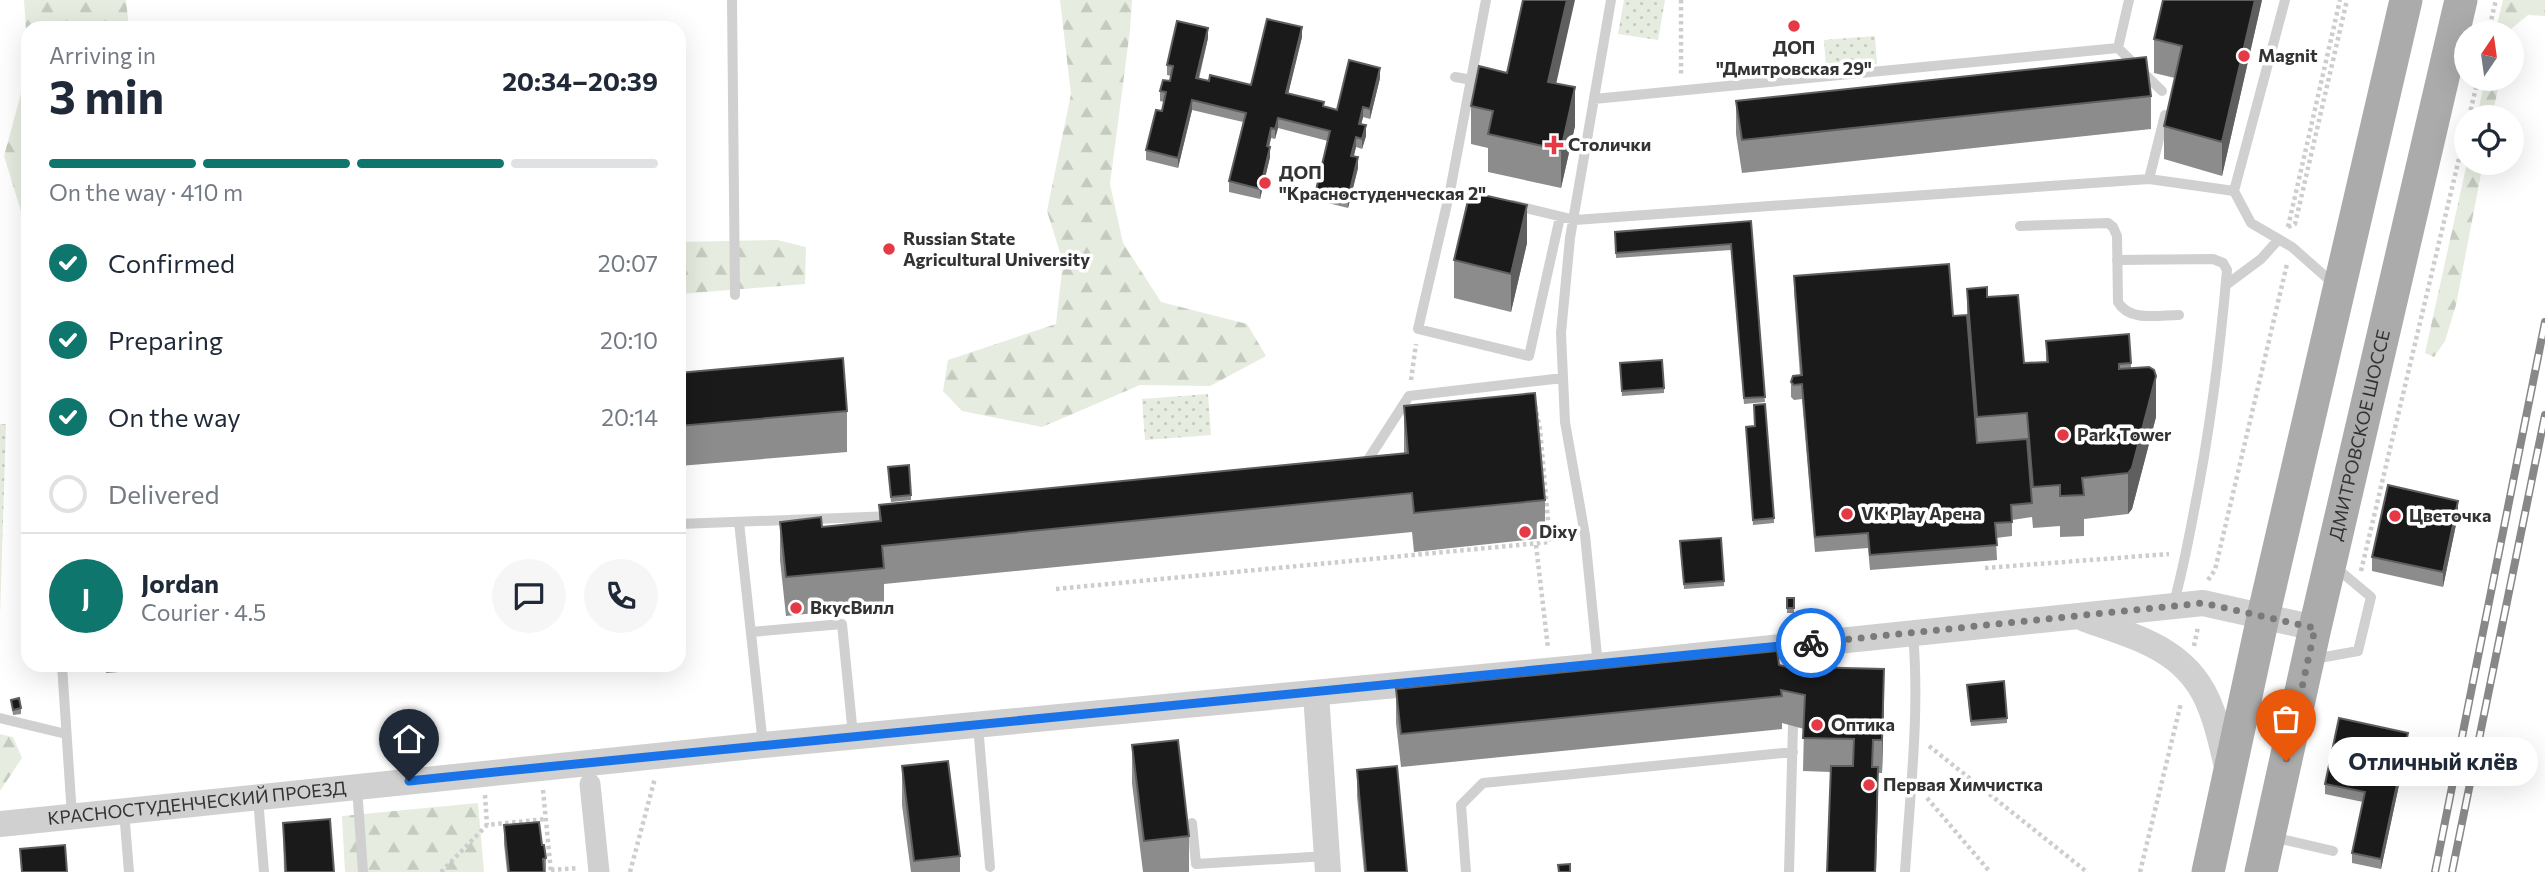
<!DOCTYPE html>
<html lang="en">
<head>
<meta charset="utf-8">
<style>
	body { margin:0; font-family:Commissioner,sans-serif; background:#f6f6f7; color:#1f2937; height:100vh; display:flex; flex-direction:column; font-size:26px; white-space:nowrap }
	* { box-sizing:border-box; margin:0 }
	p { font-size:23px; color:#747a83 }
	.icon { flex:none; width:38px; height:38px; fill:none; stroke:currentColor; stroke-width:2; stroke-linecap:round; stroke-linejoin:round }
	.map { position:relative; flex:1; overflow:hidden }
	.sheet { position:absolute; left:21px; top:21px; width:665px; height:651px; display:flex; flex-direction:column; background:#fff; border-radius:21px; box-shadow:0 7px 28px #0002 }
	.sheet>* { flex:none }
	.needle { width:46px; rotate:13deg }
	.fabs { position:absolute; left:2454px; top:21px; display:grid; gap:14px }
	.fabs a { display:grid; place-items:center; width:70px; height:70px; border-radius:50%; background:#fff; box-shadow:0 7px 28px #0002; font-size:35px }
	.pin { position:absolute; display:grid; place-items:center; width:60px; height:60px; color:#fff; margin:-72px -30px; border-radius:50% 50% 50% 0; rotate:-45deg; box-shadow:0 0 7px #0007 }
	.pin .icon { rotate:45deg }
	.courier { position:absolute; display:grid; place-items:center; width:70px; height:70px; margin:-35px; border:5px solid #1a73e8; border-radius:50%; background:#fff; color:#222; box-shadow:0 2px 9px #0007 }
	.bubble { position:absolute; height:49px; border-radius:24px; background:#fff; box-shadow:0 7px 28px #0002; font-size:23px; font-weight:700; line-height:49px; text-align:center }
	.summary em { font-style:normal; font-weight:700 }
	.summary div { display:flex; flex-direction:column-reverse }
	.summary { display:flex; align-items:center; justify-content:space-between; height:119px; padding:0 28px }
	h1 { font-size:46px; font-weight:700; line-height:52px }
	.bar { display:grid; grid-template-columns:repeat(4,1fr); gap:10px 7px; align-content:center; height:84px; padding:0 28px }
	.bar i { height:9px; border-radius:5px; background:#e0e1e3 }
	.bar .active { background:#0f766e }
	.bar p { grid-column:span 4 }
	.line { display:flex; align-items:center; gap:18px; padding:0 28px; border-top:2px solid #e0e1e3 }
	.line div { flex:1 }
	.round { display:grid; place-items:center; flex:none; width:74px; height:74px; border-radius:37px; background:#f6f6f7 }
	ol { padding:0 28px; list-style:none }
	li { display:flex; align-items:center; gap:21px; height:77px }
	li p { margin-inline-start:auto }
	li .icon { padding:7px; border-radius:50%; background:#0f766e; color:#fff; stroke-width:4 }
	li:last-child { color:#747a83 }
	li i { width:38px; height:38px; border:4px solid #e0e1e3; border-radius:50% }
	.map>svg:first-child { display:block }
	.grass { fill:url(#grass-dots) }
	.forest { fill:url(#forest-firs) }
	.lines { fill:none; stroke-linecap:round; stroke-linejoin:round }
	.path { stroke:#cdcdcd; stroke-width:4.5; stroke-dasharray:3.5 3.5; stroke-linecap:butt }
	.service { stroke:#d0d0d0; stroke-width:10 }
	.minor { stroke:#d0d0d0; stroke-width:21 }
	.tertiary { stroke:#d0d0d0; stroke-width:26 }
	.primary { stroke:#ababab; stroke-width:33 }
	.rail-casing { stroke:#888; stroke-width:8 }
	.rail { stroke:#fff; stroke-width:5; stroke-dasharray:16; stroke-linecap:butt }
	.wall { fill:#8c8c8c }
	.shaded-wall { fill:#5f5f5f }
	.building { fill:#1a1a1a; stroke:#5f5f5f; stroke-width:2 }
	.done { stroke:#7a7a7a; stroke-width:7; stroke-dasharray:0 12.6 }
	.route { stroke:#1a73e8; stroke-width:9 }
	.poi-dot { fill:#e63946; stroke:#fff; stroke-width:2.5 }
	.labels { text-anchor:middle; stroke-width:7; stroke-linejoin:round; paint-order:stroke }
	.poi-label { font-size:18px; font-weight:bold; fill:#333; stroke:#fff; text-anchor:start }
	.street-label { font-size:18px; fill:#333; stroke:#fff }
</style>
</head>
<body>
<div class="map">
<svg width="2545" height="872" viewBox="0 0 2545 872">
	<defs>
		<pattern id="grass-dots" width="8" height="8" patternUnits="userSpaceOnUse" patternTransform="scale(1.75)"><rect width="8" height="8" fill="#e6ecdf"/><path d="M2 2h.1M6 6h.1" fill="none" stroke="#c6cbc0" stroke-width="1.8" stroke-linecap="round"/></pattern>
		<pattern id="forest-firs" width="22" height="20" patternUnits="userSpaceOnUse" patternTransform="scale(1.75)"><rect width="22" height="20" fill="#e6ecdf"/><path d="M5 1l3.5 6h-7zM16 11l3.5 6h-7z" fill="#c6cbc0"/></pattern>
	</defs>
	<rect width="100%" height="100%" fill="#fff"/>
	<!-- grass -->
	<path class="grass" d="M1624,0h41l-7,40 -40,-6z
		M1875,36l2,28 -51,4 -2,-28z
		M1208,394l3,41 -66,5 -3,-41z
		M0,424h6l-6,191z"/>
	<!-- forest -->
	<path class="forest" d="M24,0h102l3,28h-101v33z
		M1060,0h72l-2,30 -20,154 13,59 38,59 86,22 19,32 -56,30 -70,-1 -98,42 -80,-16 -19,-20 5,-31 108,-36 7,-62 -16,-51 24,-117z
		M2503,0h42v16l-17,-1 -17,14 -1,4h-15z
		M28,68v166l-24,-78z
		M2485,79h15l-8,38h-15z
		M2467,163h16l-27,142 -11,36 -11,16 -9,-4z
		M777,240l29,7 -1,37 -126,10v-52z
		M0,734l13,3 9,21 -22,33z
		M478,803l6,69h-139l-3,-56z"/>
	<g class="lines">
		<!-- path -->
		<path class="path" d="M1681,0v76
			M2488,33l8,-33
			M2469,117l9,-38
			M2288,227l7,-3 52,-224
			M2288,227l52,-227
			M1411,380l5,-36
			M1536,545l12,103
			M1985,568l184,-14
			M2361,571l105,-442
			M2208,580l7,-10 72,-306
			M1056,589l494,-47 -10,-113 -5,-24
			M2194,646l4,-19
			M1929,746l158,126
			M543,790l8,82
			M485,795l2,30
			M1927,798l63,74
			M551,870l27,-2
			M441,872l46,-47 59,-6
			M630,872l25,-94
			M2140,872l41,-169"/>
		<!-- service -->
		<path class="service" d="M732,0l3,295
			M2285,0l-51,191 17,32 41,24 43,38
			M2118,48l44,43
			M1455,77l17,3
			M1594,99l524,-51 11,-48
			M2149,179l16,-64
			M1450,191l-32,138 111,27 31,-139
			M1480,198l-30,-7 36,-191
			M1513,205l62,15 574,-41 85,12
			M2020,226l88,-3 5,4 4,9 1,66c11,20 41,13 61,13
			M2117,260l96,-1 10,4 4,7c-7,81 -17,161 -33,241 -6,32 -12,63 -21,95
			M2226,285l35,-26 17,-19
			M1361,466h3l45,-70 154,-18
			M739,522l24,223
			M679,524l214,-8
			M751,632l91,-8 11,111
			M2314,659l44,-8 13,-54 -37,-31
			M62,665l10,151
			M1598,666l-13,-131 -20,-113 -4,-89 9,-95 41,-238
			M0,718l66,16
			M978,725l12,142
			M357,787l6,85
			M258,798l6,74
			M124,811l5,61
			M1192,823l4,41 131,-8
			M2272,837l61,14
			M1466,872l-5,-67 22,-22 310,-31
			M1789,872l4,-146
			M1905,872c5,-79 15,-159 8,-238"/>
		<!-- minor -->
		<path class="minor" d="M590,784l9,88"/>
		<!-- tertiary -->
		<g class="tertiary">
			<path d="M2085,619c53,19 105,31 126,90 8,20 12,42 17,62"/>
			<path d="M1316,694l12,178"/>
			<path id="s1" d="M0,824l763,-79 835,-79 605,-63 112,25"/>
		</g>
		<!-- primary -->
		<g class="primary">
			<path d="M2208,872l55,-255 143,-617"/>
			<path id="s2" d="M2261,872l54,-244 146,-628"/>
		</g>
		<!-- rail casing -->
		<g class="rail-casing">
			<path id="rail" d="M2435,872l110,-550
				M2452,872l93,-457"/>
		</g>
		<!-- rail -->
		<use href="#rail" class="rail"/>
	</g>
	<!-- wall -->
	<path class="wall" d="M2262,0l-40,176 -58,-17v-33l11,-48 -21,-5v-34z
		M1302,37l-14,56 36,13 13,4 43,-32 -10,41 -7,-2 -2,7 5,12 -4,13 -6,-2 -2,9 4,12 -10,40 -32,-8v-10l12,-49 -50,-13 -3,11 -4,-1 -2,8 1,11 -10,42 -31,-7v-11l14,-59 -51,-12 -14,58 -32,-8v-10l16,-39 2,-9 -4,-1v-10l10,-10 1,-5 -4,-1v-10l41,-27 -9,41 10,2 42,4z
		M1557,83l18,43 -14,62 -73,-16v-24l-17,-4v-38z
		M2151,96v33l-409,44 -6,-39v-33z
		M1751,221l14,181 -21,2 -13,-154 -115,8 -1,-26z
		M1527,243l-16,69 -57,-14v-38z
		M1794,276l159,40 14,-1v-26l20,8 37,66 22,-1v-21l85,22v5l25,49 -24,92 -4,5 -44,5v17l-24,1v-11l-27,2 -1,-11 -20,3v16l-16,2 1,22 -127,10 -2,-22 -53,4 -13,-153 -8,1 -3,-3v-15l9,-6 -6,-85z
		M1620,363l44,25v5l-42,3z
		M679,373l168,38v41l-168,14z
		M1404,406l141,94v38l-131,14 -2,-20 -528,52v22l-98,10 -6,-56v-38l42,5 57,-6v-16l525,-52z
		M1746,432l28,86v5l-21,2z
		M888,472l23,23v5l-20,2z
		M2458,515l-15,72 -71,-16v-14z
		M1680,546l44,35v5l-40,3z
		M1787,598h7v15h-7z
		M105,665h104l-103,8z
		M1779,665l105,38 -2,70h-4v28l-47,-29 -28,-1 1,-42 -22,-6v6l-381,38 -5,-44v-34z
		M1967,690l40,28v5l-36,3z
		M11,700l10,8v6l-8,1z
		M2408,743l-27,126 -29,-6v-10l11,-51 -38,-8v-10z
		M1132,745l57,91v36h-46l-11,-89z
		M902,766l58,90v16h-49l-9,-67z
		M1357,770l50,102h-43l-7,-76z
		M283,823l51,49h-50z
		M504,825l38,20 4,13v14h-39l-3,-28z"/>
	<!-- shaded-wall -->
	<path class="shaded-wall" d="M1567,0h8l-27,120v-38z
		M2255,0h7l-40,176v-34z
		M1302,27v10l-16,66v-10z
		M1208,28v10l-12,50v-10z
		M1380,68v10l-10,41v-10z
		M1575,87v39l-14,62v-38z
		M1192,100v10l-14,58v-10z
		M1363,107v10l-4,17v-10z
		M1278,118v10l-3,11v-10z
		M1366,125v11l-4,13v-10z
		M1271,128v10l-4,18v-10z
		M1356,137v10l-5,19v-10z
		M1270,147v10l-10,42v-10z
		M1358,157v11l-10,40v-10z
		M1527,205v38l-16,69v-38z
		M2156,376v41l-24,92 -4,5v-41z
		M2458,501v14l-15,72v-15z
		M1884,669v34l-2,70v-33z
		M2408,733v10l-27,126v-10z
		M1878,767v34l-2,71h-1z"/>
	<!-- building -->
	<path class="building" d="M1523,0h44l-19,82 27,5 -14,63 -73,-16 5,-23 -22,-5 8,-40 28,7z
		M2163,0h92l-33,142 -58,-16 18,-80 -28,-7z
		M1267,19l35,8 -16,66 38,9 -1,4 14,4 12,-50 31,8 -10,41 -7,-2 -4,17 7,1 -4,14 -6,-2 -5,19 7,1 -10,41 -32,-8 14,-59 -52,-13 -3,11 -4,-1 -4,18 3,1 -10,42 -31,-8 17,-68 -54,-13 -14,58 -32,-8 10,-40 6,1 4,-19 -6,-1 3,-11 7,1 3,-15 -6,-1 10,-44 31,7 -12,50 13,3 1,-6 41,10z
		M2146,57l5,39 -409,44 -6,-39z
		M1470,192l57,13 -16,69 -57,-14z
		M1751,221l14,176 -21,1 -13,-154 -115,9 -1,-21z
		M1949,264l4,52 14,-1 10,128 50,-4 5,64 -21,2 1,17 -17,1 2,22 -127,10 -2,-22 -53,4 -13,-153 -8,1 -3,-3 2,-6 9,-1 -8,-99z
		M1987,287v10l31,-2 6,68 24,-1 -2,-21 83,-7 2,29 -12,1v5l30,-2 5,3 2,6 -24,92 -4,5 -46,5 2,17 -24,1v-11l-27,2 -6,-74 -50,4 -10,-128z
		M843,358l4,53 -168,15v-53z
		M1662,360l2,28 -42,3 -2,-28z
		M1535,393l10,107 -131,13 -2,-20 -530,53 2,22 -98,9 -6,-55 41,-5 1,10 59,-6 -2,-16 529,-52 -4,-47z
		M1765,404l9,114 -21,2 -7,-93 9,-1 -1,-21z
		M909,465l2,30 -20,2 -3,-30z
		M2388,485l70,16 -15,71 -71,-15z
		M1721,538l3,43 -40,3 -4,-43z
		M1787,598h7v10h-7z
		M1777,651l2,14 27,7v-5l78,2 -2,71h-9l-1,27h6l-3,105h-48l4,-106h22l1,-27 -51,-1 2,-43 -24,-5 1,6 -381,38 -5,-45z
		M106,665h39l-39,3z
		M2004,681l3,37 -36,3 -4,-36z
		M19,698l2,10 -8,2 -2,-10z
		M2339,718l69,15 -27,126 -29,-6 13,-61 -40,-8z
		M1178,740l11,96 -45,5 -12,-96z
		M948,761l12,95 -46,5 -12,-95z
		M1397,766l10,106h-41l-9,-102z
		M330,819l4,53h-48l-3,-49z
		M539,822l3,23h2l2,13 -3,1 1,13h-35l-5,-47z
		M65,845l2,27h-45l-2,-23z
		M1570,864v8h-11l-1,-7z"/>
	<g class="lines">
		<!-- done -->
		<path class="done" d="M1811,643l392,-40 112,25 -29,133"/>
		<!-- route -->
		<path class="route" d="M409,781c467,-49 935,-88 1402,-138"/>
	</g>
	<!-- markers -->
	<g class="poi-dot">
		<circle cx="1794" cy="26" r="7"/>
		<circle cx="2244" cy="56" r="7"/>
		<path d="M1550.5 134.5h7v7h7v7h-7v7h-7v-7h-7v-7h7z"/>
		<circle cx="1265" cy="183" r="7"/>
		<circle cx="889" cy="249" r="7"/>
		<circle cx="2063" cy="435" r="7"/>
		<circle cx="1847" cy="514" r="7"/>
		<circle cx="2395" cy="516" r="7"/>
		<circle cx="1525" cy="532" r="7"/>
		<circle cx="796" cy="608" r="7"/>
		<circle cx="1817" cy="725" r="7"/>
		<circle cx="1869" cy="785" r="7"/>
	</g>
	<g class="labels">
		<!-- poi labels -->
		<g class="poi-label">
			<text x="1794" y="54" text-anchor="middle">ДОП<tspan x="1794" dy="21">"Дмитровская 29"</tspan></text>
			<text x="2258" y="62">Magnit</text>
			<text x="1568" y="151">Столички</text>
			<text x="1279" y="179">ДОП<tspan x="1279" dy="21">"Красностуденческая 2"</tspan></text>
			<text x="903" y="245">Russian State<tspan x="903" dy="21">Agricultural University</tspan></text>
			<text x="2077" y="441">Park Tower</text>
			<text x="1861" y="520">VK Play Арена</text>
			<text x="2409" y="522">Цветочка</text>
			<text x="1539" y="538">Dixy</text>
			<text x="810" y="614">ВкусВилл</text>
			<text x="1831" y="731">Оптика</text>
			<text x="1883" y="791">Первая Химчистка</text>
		</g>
		<!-- street labels -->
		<g class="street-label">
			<text dy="6" stroke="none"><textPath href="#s2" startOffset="448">ДМИТРОВСКОЕ ШОССЕ</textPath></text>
			<text dy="6" stroke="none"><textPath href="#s1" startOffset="198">КРАСНОСТУДЕНЧЕСКИЙ ПРОЕЗД</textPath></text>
		</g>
	</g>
</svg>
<div class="fabs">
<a><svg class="needle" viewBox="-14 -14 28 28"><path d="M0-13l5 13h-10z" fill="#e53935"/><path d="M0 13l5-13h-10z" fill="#747a83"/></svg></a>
<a><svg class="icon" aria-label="locate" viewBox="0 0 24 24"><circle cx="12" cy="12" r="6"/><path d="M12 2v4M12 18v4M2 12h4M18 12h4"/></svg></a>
</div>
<div class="pin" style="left:2286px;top:761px;background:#ea580c"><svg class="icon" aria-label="bag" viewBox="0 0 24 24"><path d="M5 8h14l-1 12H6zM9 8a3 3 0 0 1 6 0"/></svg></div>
<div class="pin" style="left:409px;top:781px;background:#1f2937"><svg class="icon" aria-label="home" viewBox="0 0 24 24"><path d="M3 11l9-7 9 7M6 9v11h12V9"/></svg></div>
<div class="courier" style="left:1811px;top:643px"><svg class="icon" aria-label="bike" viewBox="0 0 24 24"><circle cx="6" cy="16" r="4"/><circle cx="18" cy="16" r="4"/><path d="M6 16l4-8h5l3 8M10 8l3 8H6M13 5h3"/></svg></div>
<div class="bubble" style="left:2328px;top:737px;width:210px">Отличный клёв</div>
<section class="sheet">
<div class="summary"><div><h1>3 min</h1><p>Arriving in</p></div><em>20:34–20:39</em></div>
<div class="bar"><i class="active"></i><i class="active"></i><i class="active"></i><i></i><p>On the way · 410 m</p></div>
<ol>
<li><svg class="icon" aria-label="check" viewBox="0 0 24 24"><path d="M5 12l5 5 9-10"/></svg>Confirmed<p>20:07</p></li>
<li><svg class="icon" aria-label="check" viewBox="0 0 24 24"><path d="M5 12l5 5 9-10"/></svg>Preparing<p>20:10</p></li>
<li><svg class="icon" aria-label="check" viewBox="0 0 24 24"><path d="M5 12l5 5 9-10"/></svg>On the way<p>20:14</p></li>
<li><i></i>Delivered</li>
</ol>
<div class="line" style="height:126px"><b class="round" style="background:#0f766e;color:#fff">J</b><div><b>Jordan</b><p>Courier · 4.5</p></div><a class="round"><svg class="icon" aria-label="chat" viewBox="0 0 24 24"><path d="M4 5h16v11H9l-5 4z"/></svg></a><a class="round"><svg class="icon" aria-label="phone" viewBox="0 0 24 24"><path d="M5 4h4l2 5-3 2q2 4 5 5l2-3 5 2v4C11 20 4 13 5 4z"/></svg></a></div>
</section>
</div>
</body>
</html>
